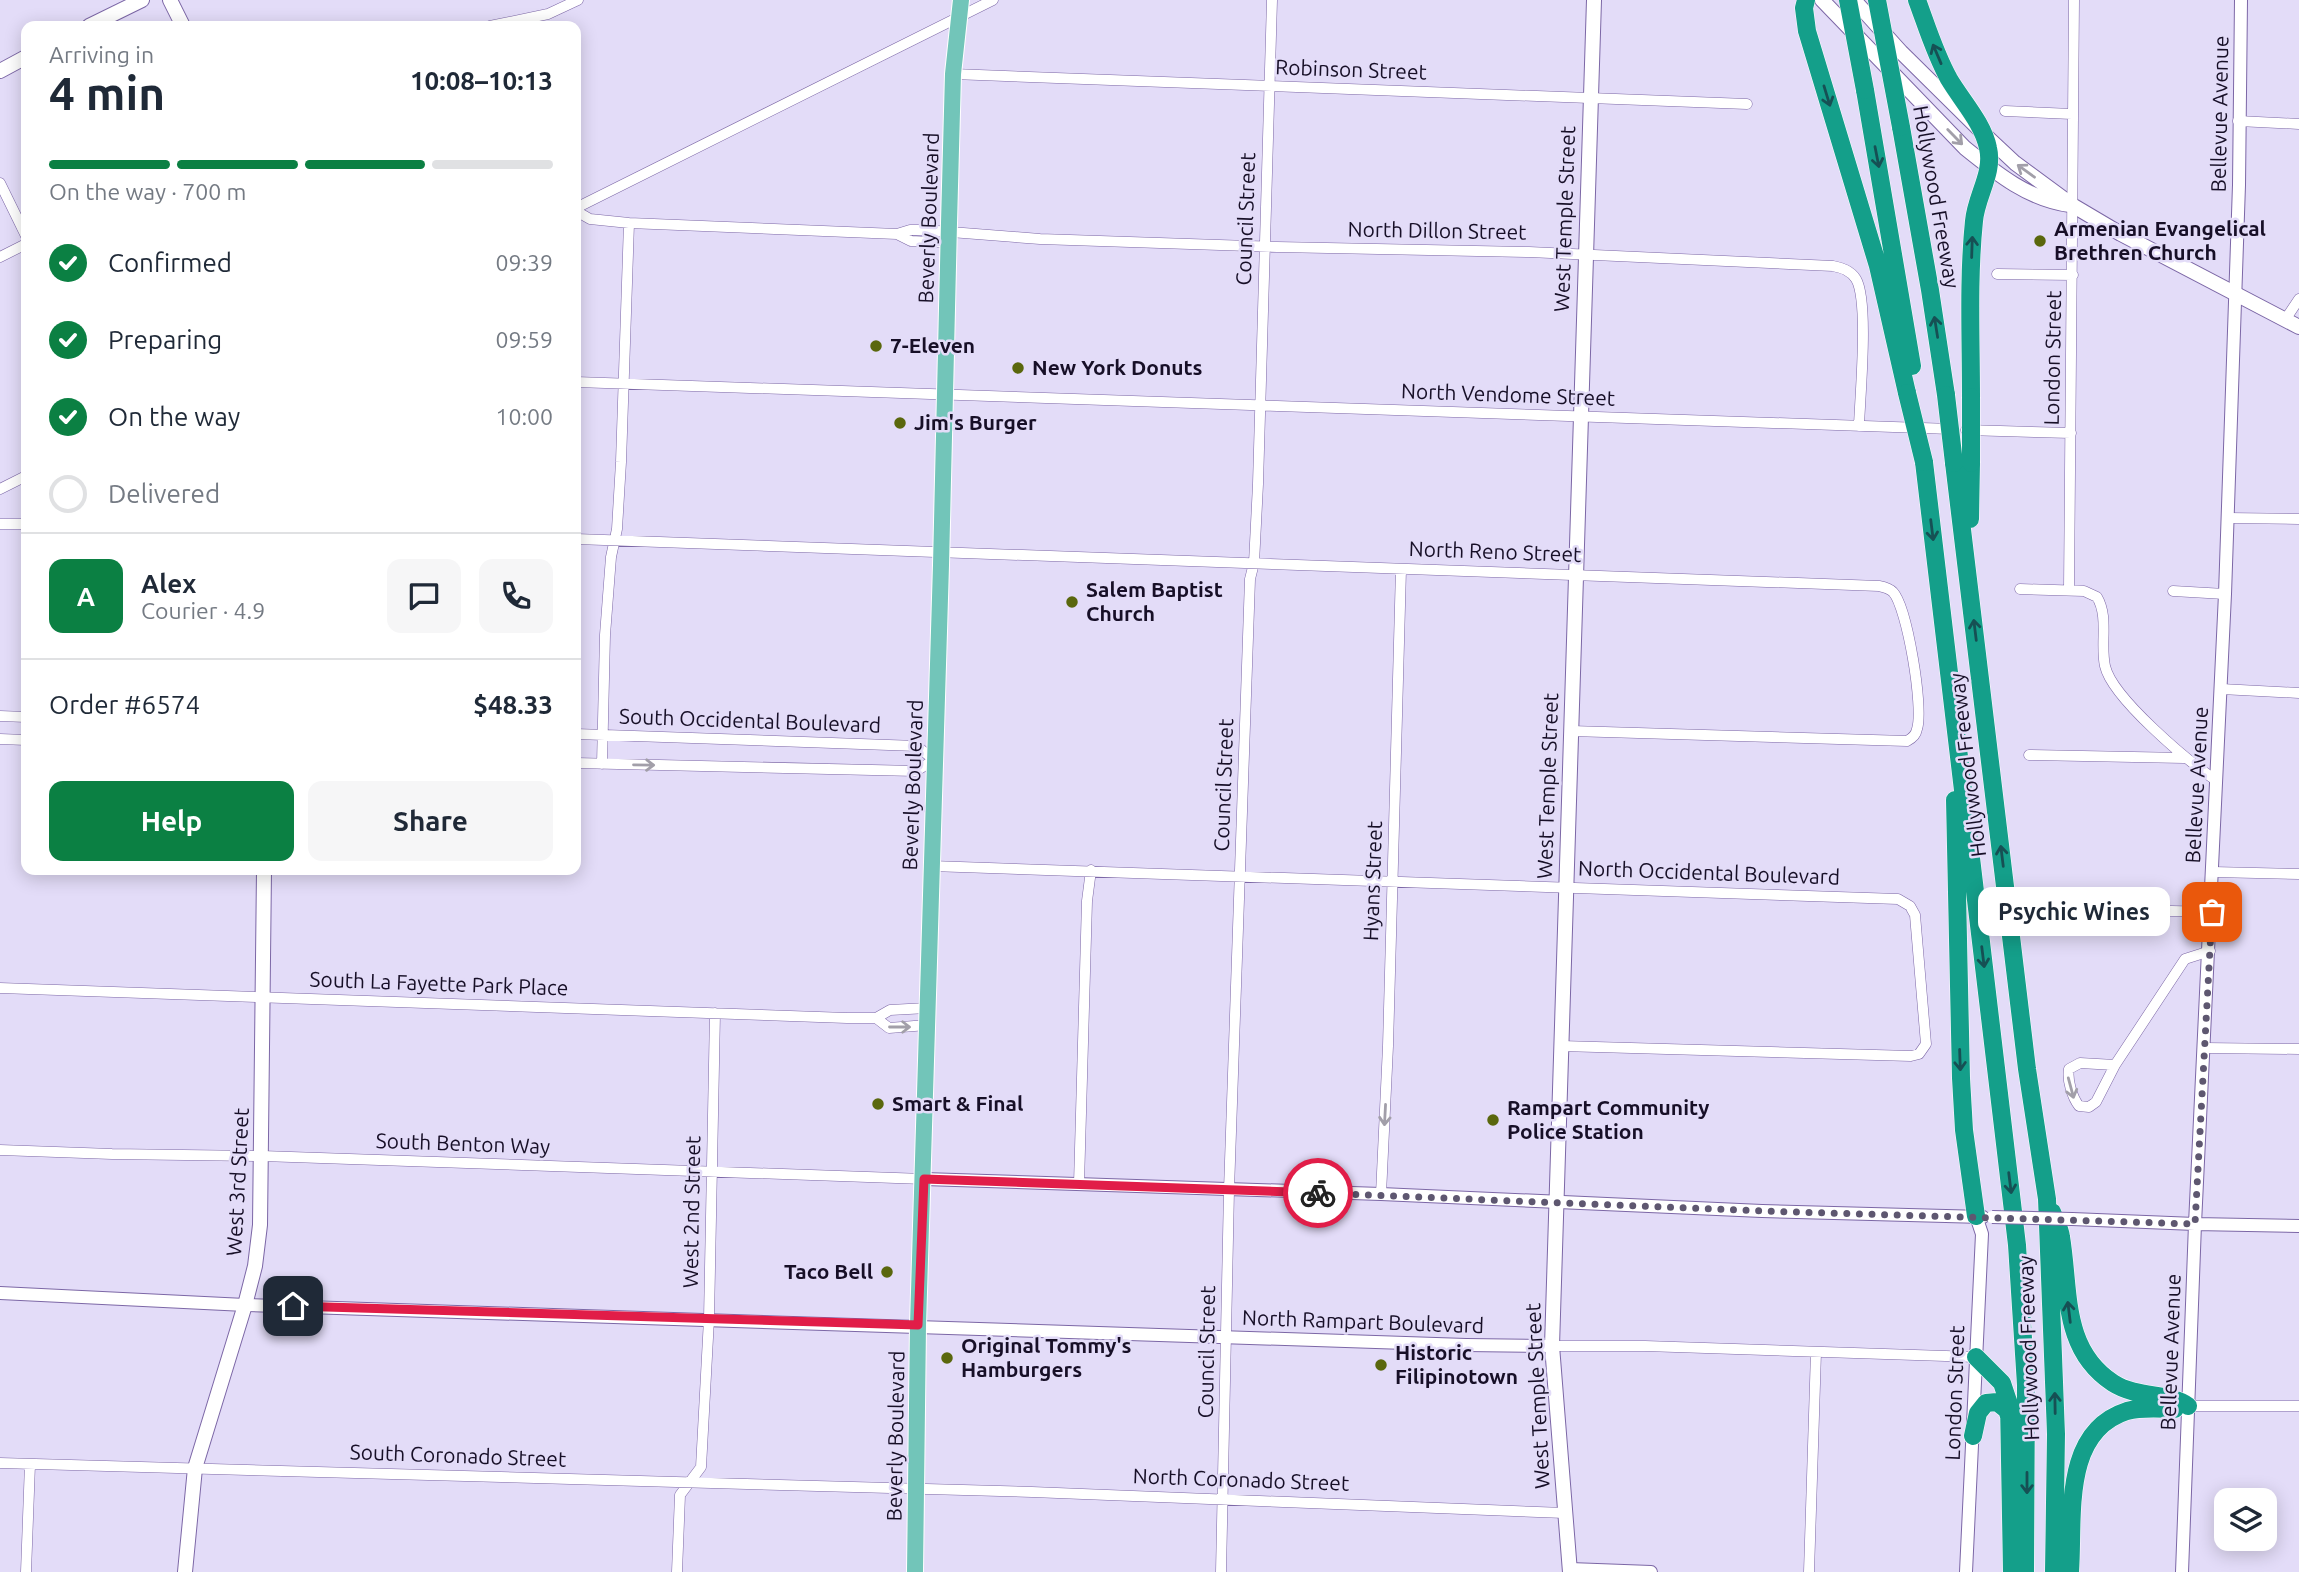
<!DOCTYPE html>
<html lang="en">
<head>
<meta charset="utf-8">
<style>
	body { margin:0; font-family:Ubuntu,sans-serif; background:#f6f6f7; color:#1f2937; height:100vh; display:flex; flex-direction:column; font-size:26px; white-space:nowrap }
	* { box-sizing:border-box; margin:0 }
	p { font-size:23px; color:#747a83 }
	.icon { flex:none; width:38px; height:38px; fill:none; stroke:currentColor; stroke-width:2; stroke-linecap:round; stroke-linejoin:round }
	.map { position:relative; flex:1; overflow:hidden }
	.drawer { position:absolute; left:21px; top:21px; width:560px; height:854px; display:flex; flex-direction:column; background:#fff; border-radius:14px; box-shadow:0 4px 18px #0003 }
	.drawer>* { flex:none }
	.buttons { position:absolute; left:2214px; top:1488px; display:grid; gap:14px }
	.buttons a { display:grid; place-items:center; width:63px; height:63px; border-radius:14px; background:#fff; box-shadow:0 4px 18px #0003; font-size:35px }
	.pin { position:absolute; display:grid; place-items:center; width:60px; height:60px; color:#fff; margin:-30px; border-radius:14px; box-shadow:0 4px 10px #0006 }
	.courier { position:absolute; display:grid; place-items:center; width:70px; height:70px; margin:-35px; border:5px solid #e11d48; border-radius:50%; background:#fff; color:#222; box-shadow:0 2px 9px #0007 }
	.bubble { position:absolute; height:49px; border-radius:14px; background:#fff; box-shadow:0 4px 18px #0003; font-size:23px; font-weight:600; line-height:49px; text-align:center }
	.summary em { font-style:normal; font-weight:600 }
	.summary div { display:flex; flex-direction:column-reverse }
	.summary { display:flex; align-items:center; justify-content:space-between; height:119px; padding:0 28px }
	h1 { font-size:46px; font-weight:600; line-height:52px }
	.bar { display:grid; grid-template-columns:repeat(4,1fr); gap:10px 7px; align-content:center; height:84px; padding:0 28px }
	.bar i { height:9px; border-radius:5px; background:#e0e1e3 }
	.bar .active { background:#0b8043 }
	.bar p { grid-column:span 4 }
	.line { display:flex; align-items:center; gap:18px; padding:0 28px; border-top:2px solid #e0e1e3 }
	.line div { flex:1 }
	.round { display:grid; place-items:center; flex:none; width:74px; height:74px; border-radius:14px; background:#f6f6f7 }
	ol { padding:0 28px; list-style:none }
	li { display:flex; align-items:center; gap:21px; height:77px }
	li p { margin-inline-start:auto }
	li .icon { padding:7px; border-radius:50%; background:#0b8043; color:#fff; stroke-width:4 }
	li:last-child { color:#747a83 }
	li i { width:38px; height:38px; border:4px solid #e0e1e3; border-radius:50% }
	.cta { display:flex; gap:14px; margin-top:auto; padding:14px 28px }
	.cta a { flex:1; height:80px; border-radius:14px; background:#0b8043; color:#fff; font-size:28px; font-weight:600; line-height:80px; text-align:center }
	.cta a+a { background:#f6f6f7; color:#1f2937 }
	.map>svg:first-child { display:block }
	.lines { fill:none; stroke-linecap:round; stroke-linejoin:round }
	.minor-casing { stroke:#7c67a6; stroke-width:11 }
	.tertiary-casing { stroke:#7c67a6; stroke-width:14 }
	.secondary-casing { stroke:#7c67a6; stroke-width:16 }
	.primary-casing { stroke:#fff; stroke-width:18 }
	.motorway-casing { stroke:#fff; stroke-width:19 }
	.minor { stroke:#fff; stroke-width:10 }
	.tertiary { stroke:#fff; stroke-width:12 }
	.secondary { stroke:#fff; stroke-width:14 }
	.primary { stroke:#72c5b9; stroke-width:16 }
	.motorway { stroke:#149f8a; stroke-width:18 }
	.tertiary-bridge-casing { stroke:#7c67a6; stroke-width:14; stroke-linecap:butt }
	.motorway-bridge-casing { stroke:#fff; stroke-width:19; stroke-linecap:butt }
	.tertiary-bridge { stroke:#fff; stroke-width:12 }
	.motorway-bridge { stroke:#149f8a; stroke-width:18 }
	.oneway { stroke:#165054 }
	.oneway2 { stroke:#a29fa9 }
	.done { stroke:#5e5770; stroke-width:7; stroke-dasharray:0 12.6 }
	.route { stroke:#e11d48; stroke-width:9 }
	.poi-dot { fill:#5a670d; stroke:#e3dcf8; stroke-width:2.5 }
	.labels { text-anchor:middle; stroke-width:5; stroke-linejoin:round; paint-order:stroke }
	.street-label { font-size:21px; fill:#170f27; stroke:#e3dcf8 }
	.poi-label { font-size:21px; font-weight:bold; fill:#170f27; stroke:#e3dcf8; text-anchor:start }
</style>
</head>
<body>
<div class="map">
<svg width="2299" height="1572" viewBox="0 0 2299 1572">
	<rect width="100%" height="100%" fill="#e3dcf8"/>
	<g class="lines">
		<!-- minor casing -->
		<g class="minor-casing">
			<path id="minor" d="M490,26l58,-12 30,-14
				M953,74l794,30
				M2005,111l67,3
				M2238,121l61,3
				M0,183l26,53
				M576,208l417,-208
				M576,211l14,8 39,4 268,11 13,-4h15l115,9 237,8 252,5 304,14c9,2 17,4 23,13 13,22 4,117 3,147
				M897,234l14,7 38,2
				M0,257l26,-13
				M1997,274l76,1
				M2285,320l14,-21
				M576,382l1375,47
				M1966,430l105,3
				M0,489l26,-13
				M2228,518l71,1
				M0,524h26
				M576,539l1303,47c5,1 10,2 14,6 14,15 31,116 24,137 -1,6 -4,9 -10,12l-336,-10
				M2020,589l64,2 13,6c12,20 3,47 8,69 7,32 84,96 112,115
				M2069,590l5,-590
				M2173,591l52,3
				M2221,689l78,4
				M0,716l26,1
				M576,734l341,12 17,14 -18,11 -340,-8
				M0,739l26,1
				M2029,755l155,3
				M602,764l3,-129 6,-78 6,-28 4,-67 8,-239
				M931,866l967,33 12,7 5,9 11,129 -7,10 -8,2 -350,-10
				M2213,872l86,2
				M2052,908l160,4
				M0,988l847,30h29l14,-8 37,-2
				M876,1018l13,10 38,-3
				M2205,1048l94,1
				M2115,1065l-35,-2 -11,6c-2,11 3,28 10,37l10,1 7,-5 19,-37 70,-106 25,-8
				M0,1150l112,4 150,2 662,23
				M1079,1184l8,-283 4,-31
				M1381,1194l7,-148 13,-477
				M1552,1346h93l331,11
				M2188,1406h111
				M0,1463l1032,29 533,21
				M26,1572l4,-108
				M677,1572l3,-77 21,-28 8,-148 6,-306
				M1221,1572l8,-382 21,-611 4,-16 4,-79 14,-484
				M1809,1572l7,-220"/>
		</g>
		<!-- tertiary casing -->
		<g class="tertiary-casing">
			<path id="tertiary" d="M924,1179l457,15 381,17 221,6
				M2072,1219l123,5 104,2
				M0,1293l245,12 1221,40 86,1
				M1570,1569l81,3
				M1966,1572l16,-338 -6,-18
				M2182,1572l13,-348 30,-630 14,-409 2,-185"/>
		</g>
		<!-- secondary casing -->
		<g class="secondary-casing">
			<path id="secondary" d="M170,0l13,26
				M1822,0l143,148c31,25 64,52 105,57
				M1854,0l47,52 83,82 31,29 57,42 49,29 178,93
				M89,26l53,-26
				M0,71l26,-14
				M185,1572l10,-104 50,-163 10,-39 5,-41 4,-355
				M1570,1572l-18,-226 42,-1346"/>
		</g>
		<!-- primary casing -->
		<g class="primary-casing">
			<path id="primary" d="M915,1572l3,-247 23,-760 8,-342 4,-149 8,-74"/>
		</g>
		<!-- motorway casing -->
		<g class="motorway-casing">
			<path id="motorway" d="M1806,0l-2,8 3,23 71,235 29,127
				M1917,0c10,27 18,54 32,79 13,22 34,44 39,69 6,25 -12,48 -14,73 -6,58 -3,117 -3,176
				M1865,90l47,276
				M1901,127l29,163 16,105
				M1924,462l93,783 9,140 -1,187
				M1954,463l73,606 20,130 9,235 -2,138
				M1970,519l1,-56
				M1955,800l6,278 3,52 12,86
				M2052,1212c3,8 8,16 9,25 9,53 0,112 52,146 25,16 57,9 75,23
				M1976,1357l26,26 7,21 3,168
				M1973,1436l5,-23 8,-10 11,-1 10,8 2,6
				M2070,1572c4,-54 -9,-140 57,-161 15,-4 33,-2 48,-2"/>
		</g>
		<!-- minor -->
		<use href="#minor" class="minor"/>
		<!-- tertiary -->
		<use href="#tertiary" class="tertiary"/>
		<!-- secondary -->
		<use href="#secondary" class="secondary"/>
		<!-- primary -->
		<use href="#primary" class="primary"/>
		<!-- motorway -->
		<use href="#motorway" class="motorway"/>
		<!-- tertiary-bridge casing -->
		<g class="tertiary-bridge-casing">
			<path id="tertiary-bridge" d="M1992,1217l80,2"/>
		</g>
		<!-- motorway-bridge casing -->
		<g class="motorway-bridge-casing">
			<path id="motorway-bridge" d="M1848,0l17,90
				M1877,0l24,127
				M1907,393l17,69
				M1946,395l8,68
				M1971,397v66"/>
		</g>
		<!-- tertiary-bridge -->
		<use href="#tertiary-bridge" class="tertiary-bridge"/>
		<!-- motorway-bridge -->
		<use href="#motorway-bridge" class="motorway-bridge"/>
	</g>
	<!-- one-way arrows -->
	<defs><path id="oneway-shaft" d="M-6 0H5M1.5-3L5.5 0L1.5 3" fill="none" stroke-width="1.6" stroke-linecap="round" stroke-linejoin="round" transform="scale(1.75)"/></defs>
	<g class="oneway">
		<use href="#oneway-shaft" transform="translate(1937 54) rotate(-113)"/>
		<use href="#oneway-shaft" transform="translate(1827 96) rotate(73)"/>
		<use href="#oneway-shaft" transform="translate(1877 157) rotate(79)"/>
		<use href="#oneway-shaft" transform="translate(1972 247) rotate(-88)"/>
		<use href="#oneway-shaft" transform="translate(1936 327) rotate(-99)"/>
		<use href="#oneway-shaft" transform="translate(1932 530) rotate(83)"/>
		<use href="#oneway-shaft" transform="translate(1975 630) rotate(-97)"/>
		<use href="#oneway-shaft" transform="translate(2002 856) rotate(-97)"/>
		<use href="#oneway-shaft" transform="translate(1983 957) rotate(83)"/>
		<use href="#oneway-shaft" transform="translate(1960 1060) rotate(88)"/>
		<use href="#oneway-shaft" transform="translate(2010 1183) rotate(83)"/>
		<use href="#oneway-shaft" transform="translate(2069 1312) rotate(-97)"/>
		<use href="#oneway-shaft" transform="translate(2055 1403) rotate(-91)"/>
		<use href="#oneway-shaft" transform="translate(2027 1483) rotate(90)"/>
	</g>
	<g class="oneway2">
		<use href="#oneway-shaft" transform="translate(1955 137) rotate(46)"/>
		<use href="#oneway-shaft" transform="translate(2026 171) rotate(-144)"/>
		<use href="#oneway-shaft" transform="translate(644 765) rotate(1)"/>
		<use href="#oneway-shaft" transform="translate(900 1027)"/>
		<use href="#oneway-shaft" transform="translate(2071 1088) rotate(75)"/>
		<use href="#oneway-shaft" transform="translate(1385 1115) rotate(93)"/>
	</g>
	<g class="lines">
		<!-- done -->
		<path class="done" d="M1318,1193l444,18 433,13 17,-312"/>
		<!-- route -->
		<path class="route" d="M293,1306l625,19 6,-146 394,14"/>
	</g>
	<!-- markers -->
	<g class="poi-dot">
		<circle cx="2040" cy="241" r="7"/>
		<circle cx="876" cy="346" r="7"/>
		<circle cx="1018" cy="368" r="7"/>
		<circle cx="900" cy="423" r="7"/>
		<circle cx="1072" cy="602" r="7"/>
		<circle cx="878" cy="1104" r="7"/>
		<circle cx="1493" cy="1120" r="7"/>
		<circle cx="887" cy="1272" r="7"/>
		<circle cx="947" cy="1358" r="7"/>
		<circle cx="1381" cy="1365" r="7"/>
	</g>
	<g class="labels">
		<!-- street labels -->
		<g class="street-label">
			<text transform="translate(1351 70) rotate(2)" y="7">Robinson Street</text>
			<text transform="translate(2220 114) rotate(-89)" y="7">Bellevue Avenue</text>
			<text transform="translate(1936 197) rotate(80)" y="7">Hollywood Freeway</text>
			<text transform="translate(929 218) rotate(-88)" y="7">Beverly Boulevard</text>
			<text transform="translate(1246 219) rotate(-88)" y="7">Council Street</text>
			<text transform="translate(1565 219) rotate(-88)" y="7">West Temple Street</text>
			<text transform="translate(1437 231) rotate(1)" y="7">North Dillon Street</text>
			<text transform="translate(2053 358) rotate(-89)" y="7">London Street</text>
			<text transform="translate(1508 395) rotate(2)" y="7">North Vendome Street</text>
			<text transform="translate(1495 552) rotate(2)" y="7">North Reno Street</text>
			<text transform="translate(750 721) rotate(2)" y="7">South Occidental Boulevard</text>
			<text transform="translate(1968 765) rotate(-97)" y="7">Hollywood Freeway</text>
			<text transform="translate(913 785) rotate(-88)" y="7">Beverly Boulevard</text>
			<text transform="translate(1224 785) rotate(-88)" y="7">Council Street</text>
			<text transform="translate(2197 785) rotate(-87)" y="7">Bellevue Avenue</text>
			<text transform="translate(1548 786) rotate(-88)" y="7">West Temple Street</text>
			<text transform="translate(1709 873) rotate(2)" y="7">North Occidental Boulevard</text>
			<text transform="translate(1373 881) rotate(-88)" y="7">Hyans Street</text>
			<text transform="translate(439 984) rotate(2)" y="7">South La Fayette Park Place</text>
			<text transform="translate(463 1144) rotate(2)" y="7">South Benton Way</text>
			<text transform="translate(238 1182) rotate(-87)" y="7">West 3rd Street</text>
			<text transform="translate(692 1212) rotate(-89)" y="7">West 2nd Street</text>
			<text transform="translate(1363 1322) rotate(2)" y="7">North Rampart Boulevard</text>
			<text transform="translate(2029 1348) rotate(-92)" y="7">Hollywood Freeway</text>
			<text transform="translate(1207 1352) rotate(-89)" y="7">Council Street</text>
			<text transform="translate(2171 1352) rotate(-88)" y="7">Bellevue Avenue</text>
			<text transform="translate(1955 1393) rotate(-88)" y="7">London Street</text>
			<text transform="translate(1538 1396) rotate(-93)" y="7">West Temple Street</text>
			<text transform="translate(896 1436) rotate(-89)" y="7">Beverly Boulevard</text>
			<text transform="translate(458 1456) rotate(2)" y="7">South Coronado Street</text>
			<text transform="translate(1241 1480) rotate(2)" y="7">North Coronado Street</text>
		</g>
		<!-- poi labels -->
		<g class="poi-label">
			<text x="2054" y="236">Armenian Evangelical<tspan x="2054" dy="24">Brethren Church</tspan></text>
			<text x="890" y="353">7-Eleven</text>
			<text x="1032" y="375">New York Donuts</text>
			<text x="914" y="430">Jim's Burger</text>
			<text x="1086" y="597">Salem Baptist<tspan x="1086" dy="24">Church</tspan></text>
			<text x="892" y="1111">Smart &amp; Final</text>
			<text x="1507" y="1115">Rampart Community<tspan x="1507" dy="24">Police Station</tspan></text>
			<text x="873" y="1279" text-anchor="end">Taco Bell</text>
			<text x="961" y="1353">Original Tommy's<tspan x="961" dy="24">Hamburgers</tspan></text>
			<text x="1395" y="1360">Historic<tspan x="1395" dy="24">Filipinotown</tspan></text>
		</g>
	</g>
</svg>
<div class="buttons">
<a><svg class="icon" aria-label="layers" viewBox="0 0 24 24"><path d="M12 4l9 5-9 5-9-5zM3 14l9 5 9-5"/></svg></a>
</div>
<div class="pin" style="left:2212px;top:912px;background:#ea580c"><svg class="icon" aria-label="bag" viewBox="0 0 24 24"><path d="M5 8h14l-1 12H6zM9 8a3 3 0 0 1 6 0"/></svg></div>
<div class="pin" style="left:293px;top:1306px;background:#1f2937"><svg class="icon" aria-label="home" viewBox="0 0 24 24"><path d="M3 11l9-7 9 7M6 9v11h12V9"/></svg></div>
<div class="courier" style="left:1318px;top:1193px"><svg class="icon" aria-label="bike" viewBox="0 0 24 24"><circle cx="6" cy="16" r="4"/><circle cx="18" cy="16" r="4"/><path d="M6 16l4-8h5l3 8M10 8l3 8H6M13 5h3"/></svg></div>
<div class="bubble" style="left:1978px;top:887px;width:192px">Psychic Wines</div>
<section class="drawer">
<div class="summary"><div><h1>4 min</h1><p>Arriving in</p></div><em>10:08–10:13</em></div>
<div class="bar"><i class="active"></i><i class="active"></i><i class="active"></i><i></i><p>On the way · 700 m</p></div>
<ol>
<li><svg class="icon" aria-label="check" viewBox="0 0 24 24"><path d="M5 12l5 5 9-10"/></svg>Confirmed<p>09:39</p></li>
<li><svg class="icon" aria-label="check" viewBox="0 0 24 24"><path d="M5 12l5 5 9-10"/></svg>Preparing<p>09:59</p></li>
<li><svg class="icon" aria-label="check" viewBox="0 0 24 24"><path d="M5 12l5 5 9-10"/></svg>On the way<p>10:00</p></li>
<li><i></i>Delivered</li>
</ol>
<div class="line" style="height:126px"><b class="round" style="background:#0b8043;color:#fff">A</b><div><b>Alex</b><p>Courier · 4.9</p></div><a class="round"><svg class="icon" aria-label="chat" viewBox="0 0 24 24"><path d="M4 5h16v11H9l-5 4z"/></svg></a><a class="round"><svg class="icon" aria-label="phone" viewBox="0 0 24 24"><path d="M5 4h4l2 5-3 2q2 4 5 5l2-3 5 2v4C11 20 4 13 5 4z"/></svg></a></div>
<div class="line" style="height:91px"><div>Order #6574</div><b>$48.33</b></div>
<div class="cta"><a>Help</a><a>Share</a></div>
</section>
</div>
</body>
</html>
